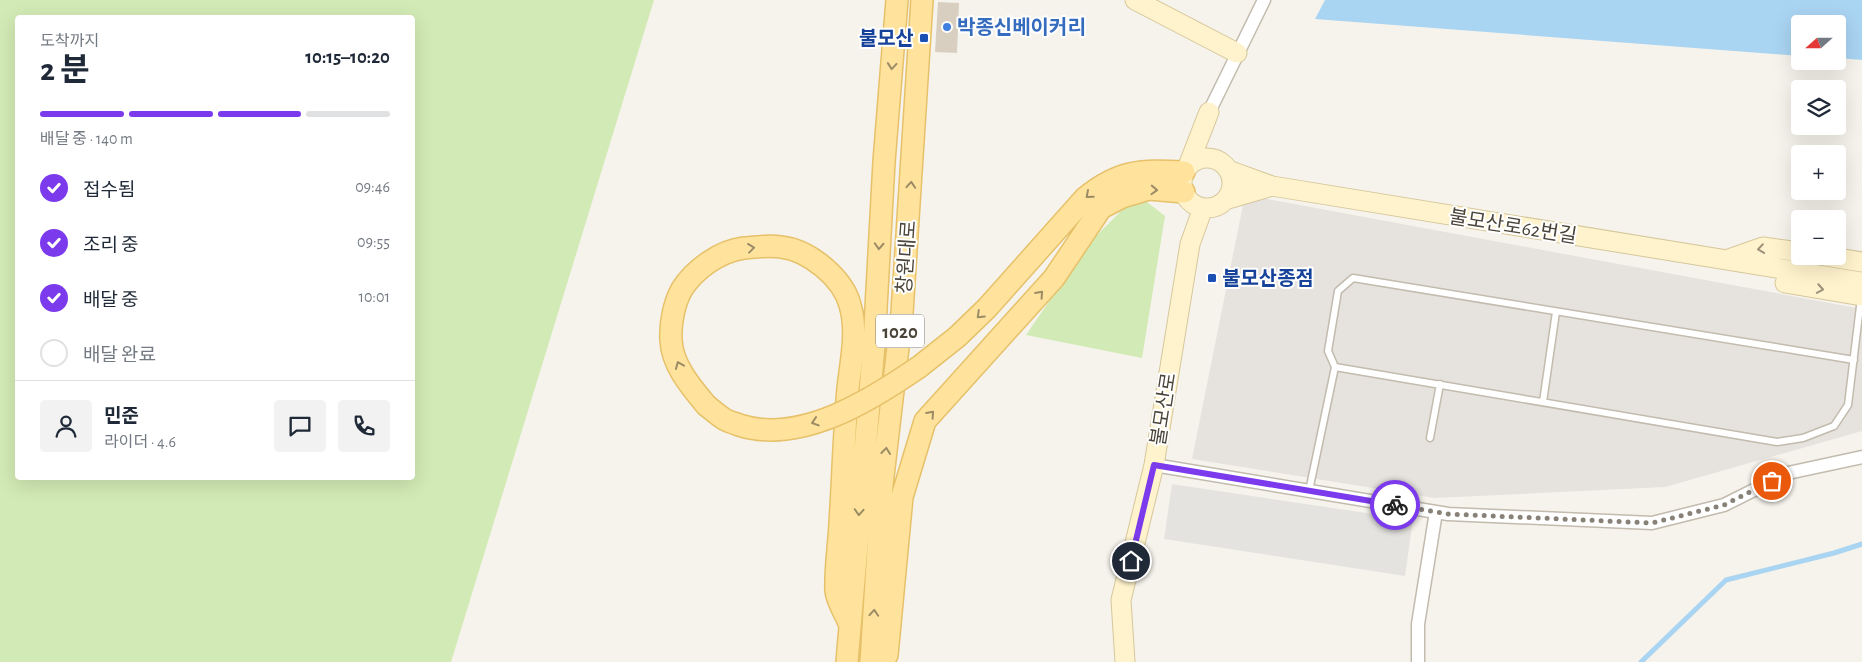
<!DOCTYPE html>
<html lang="ko">
<head>
<meta charset="utf-8">
<style>
	body { margin:0; font-family:"Alegreya Sans","Noto Sans KR",sans-serif; background:#f2f2f3; color:#1f2937; height:100vh; display:flex; flex-direction:column; font-size:19px; white-space:nowrap }
	* { box-sizing:border-box; margin:0 }
	p { font-size:16px; color:#747a83 }
	.icon { flex:none; width:28px; height:28px; fill:none; stroke:currentColor; stroke-width:2; stroke-linecap:round; stroke-linejoin:round }
	.map { position:relative; flex:1; overflow:hidden }
	.sheet { position:absolute; left:15px; top:15px; width:400px; height:465px; display:flex; flex-direction:column; background:#fff; border-radius:5px; box-shadow:0 5px 20px #0002 }
	.sheet>* { flex:none }
	.needle { width:32px; rotate:249deg }
	.fabs { position:absolute; left:1791px; top:15px; display:grid; gap:10px }
	.fabs a { display:grid; place-items:center; width:55px; height:55px; border-radius:5px; background:#fff; box-shadow:0 5px 20px #0002; font-size:25px }
	.pin { position:absolute; display:grid; place-items:center; width:42px; height:42px; color:#fff; margin:-21px; border:2px solid #fff; border-radius:50%; box-shadow:0 1px 5px #0007 }
	.courier { position:absolute; display:grid; place-items:center; width:50px; height:50px; margin:-25px; border:4px solid #7c3aed; border-radius:50%; background:#fff; color:#222; box-shadow:0 1px 6px #0007 }
	.overview em { font-style:normal; font-weight:700 }
	.overview div { display:flex; flex-direction:column-reverse }
	.overview { display:flex; align-items:center; justify-content:space-between; height:85px; padding:0 25px }
	h1 { font-size:32px; font-weight:700; line-height:38px }
	.bar { display:grid; grid-template-columns:repeat(4,1fr); gap:8px 5px; align-content:center; height:60px; padding:0 25px }
	.bar i { height:6px; border-radius:4px; background:#e0e1e3 }
	.bar .active { background:#7c3aed }
	.bar p { grid-column:span 4 }
	.line { display:flex; align-items:center; gap:12px; padding:0 25px; border-top:1px solid #e0e1e3 }
	.line div { flex:1 }
	.round { display:grid; place-items:center; flex:none; width:52px; height:52px; border-radius:5px; background:#f2f2f3 }
	ol { padding:0 25px; list-style:none }
	li { display:flex; align-items:center; gap:15px; height:55px }
	li p { margin-inline-start:auto }
	li .icon { padding:5px; border-radius:50%; background:#7c3aed; color:#fff; stroke-width:4 }
	li:last-child { color:#747a83 }
	li i { width:28px; height:28px; border:2px solid #e0e1e3; border-radius:50% }
	.map>svg:first-child { display:block }
	.industrial { fill:#e6e2dd }
	.green { fill:#d2eab5; fill-rule:evenodd }
	.parking { fill:#e5e3e0 }
	.water { fill:#a9d4f2 }
	.lines { fill:none; stroke-linecap:round; stroke-linejoin:round }
	.stream { stroke:#a9d4f2; stroke-width:5 }
	.building { fill:#d8cfc1 }
	.lane-casing { stroke:#c2bbae; stroke-width:9 }
	.street-casing { stroke:#c2bbae; stroke-width:15 }
	.secondary-casing { stroke:#d6c79b; stroke-width:21 }
	.primary-casing { stroke:#e6c16a; stroke-width:24 }
	.lane { stroke:#fff; stroke-width:6 }
	.street { stroke:#fff; stroke-width:12 }
	.secondary { stroke:#fff3cd; stroke-width:19 }
	.primary { stroke:#ffe39c; stroke-width:21 }
	.primary-bridge-casing { stroke:#e6c16a; stroke-width:24; stroke-linecap:butt }
	.primary-bridge { stroke:#ffe39c; stroke-width:21 }
	.oneway { stroke:#9c8c66 }
	.oneway2 { stroke:#9c937c }
	.done { stroke:#878178; stroke-width:5; stroke-dasharray:0 9 }
	.route { stroke:#7c3aed; stroke-width:6 }
	.shop-dot { fill:#3f7fe0; stroke:#fff; stroke-width:2 }
	.transit-dot { fill:#1a4fb4; stroke:#fff; stroke-width:2 }
	.labels { text-anchor:middle; stroke-width:4; stroke-linejoin:round; paint-order:stroke }
	.shield { fill:#fff; stroke:#817c74; stroke-width:1 }
	.shield-label { font-size:19px; font-weight:bold; fill:#4b4439 }
	.shop-label { font-size:20px; font-weight:bold; fill:#366cbe; stroke:#fff; text-anchor:start }
	.transit-label { font-size:20px; font-weight:bold; fill:#164399; stroke:#fff; text-anchor:end }
	.street-label { font-size:20px; fill:#4b4439; stroke:#fff }
</style>
</head>
<body>
<div class="map">
<svg width="1862" height="662" viewBox="0 0 1862 662">
	<rect width="100%" height="100%" fill="#f6f3ec"/>
	<!-- industrial -->
	<path class="industrial" d="M1245,195l617,114v122l-197,56 -230,11 -243,-39z"/>
	<!-- green -->
	<path class="green" d="M0,0h654l-203,662h-451zM18,18h394v460h-394z
		M1147,202l18,14 -23,142 -116,-23 63,-92 35,-35z"/>
	<!-- parking -->
	<path class="parking" d="M1172,484l241,36 -8,56 -241,-37z"/>
	<!-- water -->
	<path class="water" d="M1325,0h537v60l-24,-2v-34h-38v32l-485,-37z"/>
	<g class="lines">
		<!-- stream -->
		<path class="stream" d="M1641,662l85,-82 108,-27 28,-9"/>
	</g>
	<!-- building -->
	<path class="building" d="M938,2l21,1 -2,50 -22,-1z"/>
	<g class="lines">
		<!-- lane casing -->
		<g class="lane-casing">
			<path id="lane" d="M1335,367l442,75 26,-4 31,-12 14,-21 13,-107
				M1543,402l13,-90
				M1430,438l10,-54
				M1309,491l26,-124 -7,-16 10,-60 15,-13 501,82"/>
		</g>
		<!-- street casing -->
		<g class="street-casing">
			<path id="street" d="M1209,112l55,-112
				M1154,465l294,49 204,9 72,-18 64,-32 74,-16
				M1418,662v-38l18,-112"/>
		</g>
		<!-- secondary casing -->
		<g class="secondary-casing">
			<path id="secondary" d="M1135,0l102,53
				M1182 183a25 25 0 1 1 50 0a25 25 0 1 1-50 0Z
				M1188,166l21,-54
				M1228,170l44,16 590,96
				M1225,200l47,-14
				M1825,256l37,6
				M1729,259l34,-12 37,5
				M1785,283l77,13
				M1125,662l-4,-62 33,-135 36,-221 13,-36"/>
		</g>
		<!-- primary casing -->
		<g class="primary-casing">
			<path id="primary" d="M919,367l38,-30 30,-29 98,-110c34,-28 56,-28 99,-26
				M706,405c-15,-18 -34,-40 -35,-65 -1,-16 3,-37 11,-51 13,-20 38,-38 62,-41 12,-1 25,-3 37,-1 28,3 62,31 69,58 8,26 1,56 -2,83 -4,45 -5,90 -8,135 -1,21 -5,48 -4,68 1,10 9,22 13,32
				M847,662l27,-317 10,-183 13,-162
				M871,662l11,-177 20,-172 20,-313
				M878,662l9,-7 15,-158 23,-76 129,-143 47,-70 21,-11 27,-8 35,3"/>
		</g>
		<!-- lane -->
		<use href="#lane" class="lane"/>
		<!-- street -->
		<use href="#street" class="street"/>
		<!-- secondary -->
		<use href="#secondary" class="secondary"/>
		<!-- primary -->
		<use href="#primary" class="primary"/>
		<!-- primary-bridge casing -->
		<g class="primary-bridge-casing">
			<path id="primary-bridge" d="M706,405c6,5 12,10 18,14 5,3 10,4 15,6 61,20 132,-25 180,-58"/>
		</g>
		<!-- primary-bridge -->
		<use href="#primary-bridge" class="primary-bridge"/>
	</g>
	<!-- one-way arrows -->
	<defs><path id="oneway-chevron" d="M-2-3.5L2.5 0L-2 3.5" fill="none" stroke-width="1.6" stroke-linecap="round" stroke-linejoin="round" transform="scale(1.25)"/></defs>
	<g class="oneway">
		<use href="#oneway-chevron" transform="translate(892 66) rotate(95)"/>
		<use href="#oneway-chevron" transform="translate(911 185) rotate(-86)"/>
		<use href="#oneway-chevron" transform="translate(1154 190) rotate(2)"/>
		<use href="#oneway-chevron" transform="translate(1089 195) rotate(139)"/>
		<use href="#oneway-chevron" transform="translate(879 246) rotate(93)"/>
		<use href="#oneway-chevron" transform="translate(751 248) rotate(-7)"/>
		<use href="#oneway-chevron" transform="translate(1040 294) rotate(-48)"/>
		<use href="#oneway-chevron" transform="translate(980 315) rotate(136)"/>
		<use href="#oneway-chevron" transform="translate(679 365) rotate(-112)"/>
		<use href="#oneway-chevron" transform="translate(931 414) rotate(-48)"/>
		<use href="#oneway-chevron" transform="translate(815 422) rotate(162)"/>
		<use href="#oneway-chevron" transform="translate(886 451) rotate(-83)"/>
		<use href="#oneway-chevron" transform="translate(859 512) rotate(94)"/>
		<use href="#oneway-chevron" transform="translate(874 613) rotate(-86)"/>
	</g>
	<g class="oneway2">
		<use href="#oneway-chevron" transform="translate(1761 249) rotate(172)"/>
		<use href="#oneway-chevron" transform="translate(1820 289) rotate(10)"/>
	</g>
	<g class="lines">
		<!-- done -->
		<path class="done" d="M1395,505l53,9 204,9 72,-18 48,-24"/>
		<!-- route -->
		<path class="route" d="M1131,561l23,-96 241,40"/>
	</g>
	<!-- markers -->
	<circle class="shop-dot" cx="947" cy="27" r="5"/>
	<g class="transit-dot">
		<rect x="919" y="33" width="10" height="10" rx="2.5"/>
		<rect x="1207" y="273" width="10" height="10" rx="2.5"/>
	</g>
	<g class="labels">
		<!-- shield labels -->
		<rect class="shield" x="876" y="314.5" width="48" height="33" rx="4"/>
		<g class="shield-label">
			<text x="900" y="338">1020</text>
		</g>
		<!-- shop labels -->
		<g class="shop-label">
			<text x="957" y="34">박종신베이커리</text>
		</g>
		<!-- transit labels -->
		<g class="transit-label">
			<text x="914" y="45">불모산</text>
			<text x="1222" y="285" text-anchor="start">불모산종점</text>
		</g>
		<!-- street labels -->
		<g class="street-label">
			<text transform="translate(1513 226) rotate(9)" y="7">불모산로62번길</text>
			<text transform="translate(906 257) rotate(-86)" y="7">창원대로</text>
			<text transform="translate(1163 409) rotate(-81)" y="7">불모산로</text>
		</g>
	</g>
</svg>
<div class="fabs">
<a><svg class="needle" viewBox="-14 -14 28 28"><path d="M0-13l5 13h-10z" fill="#e53935"/><path d="M0 13l5-13h-10z" fill="#747a83"/></svg></a>
<a><svg class="icon" aria-label="layers" viewBox="0 0 24 24"><path d="M12 4l9 5-9 5-9-5zM3 14l9 5 9-5"/></svg></a>
<a>+</a>
<a>−</a>
</div>
<div class="pin" style="left:1772px;top:481px;background:#ea580c"><svg class="icon" aria-label="bag" viewBox="0 0 24 24"><path d="M5 8h14l-1 12H6zM9 8a3 3 0 0 1 6 0"/></svg></div>
<div class="pin" style="left:1131px;top:561px;background:#1f2937"><svg class="icon" aria-label="home" viewBox="0 0 24 24"><path d="M3 11l9-7 9 7M6 9v11h12V9"/></svg></div>
<div class="courier" style="left:1395px;top:505px"><svg class="icon" aria-label="bike" viewBox="0 0 24 24"><circle cx="6" cy="16" r="4"/><circle cx="18" cy="16" r="4"/><path d="M6 16l4-8h5l3 8M10 8l3 8H6M13 5h3"/></svg></div>
<section class="sheet">
<div class="overview"><div><h1>2 분</h1><p>도착까지</p></div><em>10:15–10:20</em></div>
<div class="bar"><i class="active"></i><i class="active"></i><i class="active"></i><i></i><p>배달 중 · 140 m</p></div>
<ol>
<li><svg class="icon" aria-label="check" viewBox="0 0 24 24"><path d="M5 12l5 5 9-10"/></svg>접수됨<p>09:46</p></li>
<li><svg class="icon" aria-label="check" viewBox="0 0 24 24"><path d="M5 12l5 5 9-10"/></svg>조리 중<p>09:55</p></li>
<li><svg class="icon" aria-label="check" viewBox="0 0 24 24"><path d="M5 12l5 5 9-10"/></svg>배달 중<p>10:01</p></li>
<li><i></i>배달 완료</li>
</ol>
<div class="line" style="height:90px"><a class="round"><svg class="icon" aria-label="person" viewBox="0 0 24 24"><circle cx="12" cy="8" r="4"/><path d="M4 21q1-7 8-7t8 7"/></svg></a><div><b>민준</b><p>라이더 · 4.6</p></div><a class="round"><svg class="icon" aria-label="chat" viewBox="0 0 24 24"><path d="M4 5h16v11H9l-5 4z"/></svg></a><a class="round"><svg class="icon" aria-label="phone" viewBox="0 0 24 24"><path d="M5 4h4l2 5-3 2q2 4 5 5l2-3 5 2v4C11 20 4 13 5 4z"/></svg></a></div>
</section>
</div>
</body>
</html>
